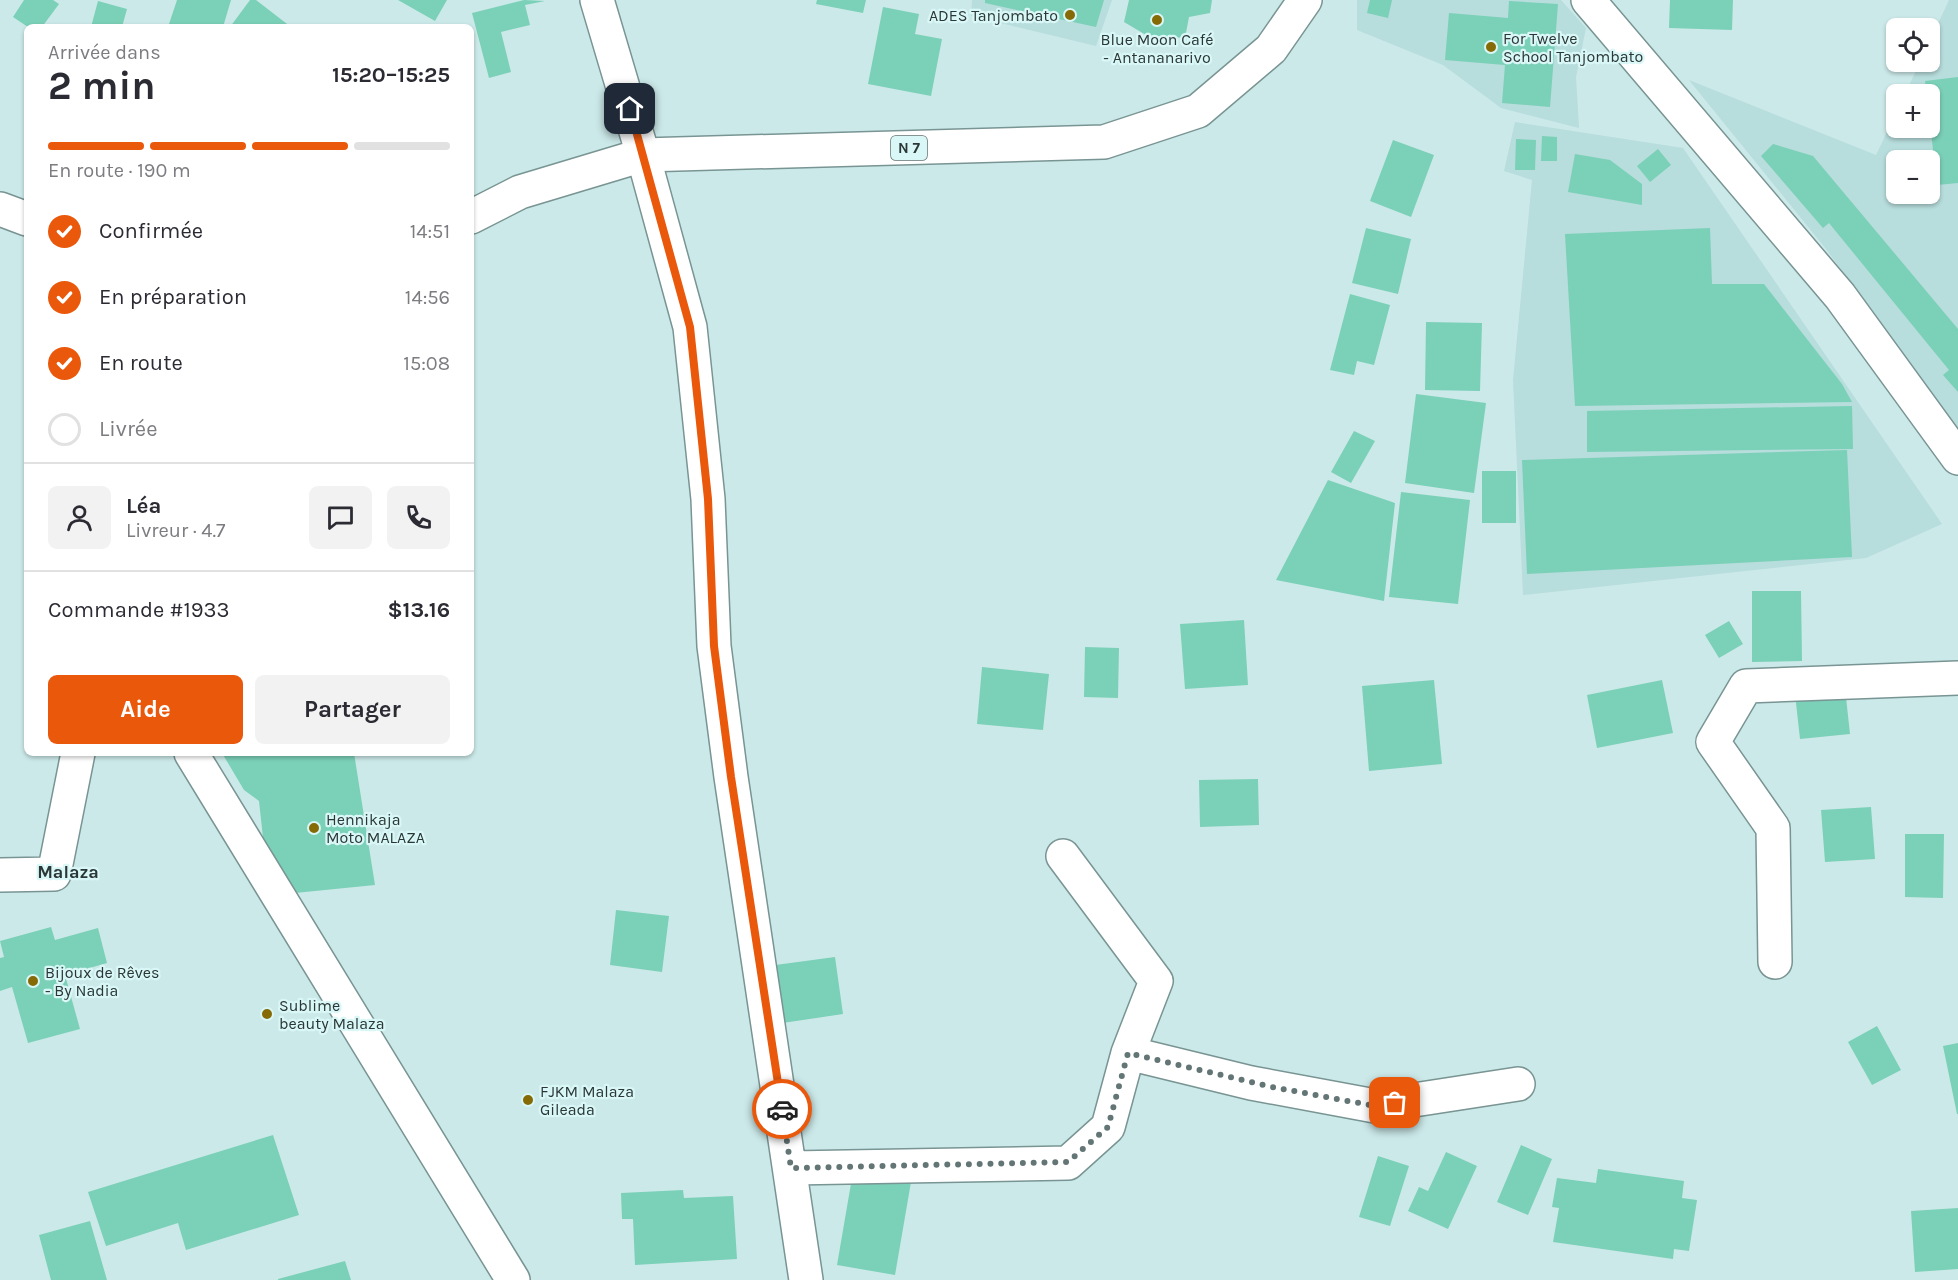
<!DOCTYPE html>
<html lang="fr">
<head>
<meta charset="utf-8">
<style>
	body { margin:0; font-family:Karla,sans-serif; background:#f2f2f3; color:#2b2b33; height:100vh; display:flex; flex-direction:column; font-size:22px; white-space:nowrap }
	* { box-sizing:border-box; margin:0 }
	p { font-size:20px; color:#7c7c81 }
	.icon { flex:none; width:33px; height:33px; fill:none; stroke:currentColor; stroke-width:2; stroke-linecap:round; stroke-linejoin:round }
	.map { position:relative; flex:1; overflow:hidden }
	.panel { position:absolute; left:24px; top:24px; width:450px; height:732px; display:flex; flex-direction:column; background:#fff; border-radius:9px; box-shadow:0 2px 4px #0004 }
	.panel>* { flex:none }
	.controls { position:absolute; left:1886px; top:18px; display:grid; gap:12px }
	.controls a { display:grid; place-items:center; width:54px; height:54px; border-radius:9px; background:#fff; box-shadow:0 2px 4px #0004; font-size:30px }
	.pin { position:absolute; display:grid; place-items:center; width:51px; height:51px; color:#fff; margin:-26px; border-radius:12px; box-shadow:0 3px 9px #0006 }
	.courier { position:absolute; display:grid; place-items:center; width:60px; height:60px; margin:-30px; border:4px solid #ea580c; border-radius:50%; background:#fff; color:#222; box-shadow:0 2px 8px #0007 }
	.summary em { font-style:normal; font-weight:700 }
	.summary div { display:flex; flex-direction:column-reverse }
	.summary { display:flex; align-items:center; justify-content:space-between; height:102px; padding:0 24px }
	h1 { font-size:39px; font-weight:700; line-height:45px }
	.bar { display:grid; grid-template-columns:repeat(4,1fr); gap:9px 6px; align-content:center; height:72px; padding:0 24px }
	.bar i { height:8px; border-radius:4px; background:#e1e1e2 }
	.bar .on { background:#ea580c }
	.bar p { grid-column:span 4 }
	.line { display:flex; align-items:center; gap:15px; padding:0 24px; border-top:2px solid #e1e1e2 }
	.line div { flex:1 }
	.round { display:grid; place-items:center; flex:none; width:63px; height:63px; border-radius:9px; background:#f2f2f3 }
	ol { padding:0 24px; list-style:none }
	li { display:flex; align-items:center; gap:18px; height:66px }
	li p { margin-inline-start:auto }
	li .icon { padding:6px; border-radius:50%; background:#ea580c; color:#fff; stroke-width:4 }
	li:last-child { color:#7c7c81 }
	li i { width:33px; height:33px; border:3px solid #e1e1e2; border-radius:50% }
	.action { display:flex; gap:12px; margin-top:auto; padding:12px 24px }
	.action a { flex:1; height:69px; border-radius:9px; background:#ea580c; color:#fff; font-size:24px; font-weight:700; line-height:69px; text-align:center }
	.action a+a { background:#f2f2f3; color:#2b2b33 }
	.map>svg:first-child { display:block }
	.built { fill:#b7dddc; fill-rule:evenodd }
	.building { fill:#7bd0b8 }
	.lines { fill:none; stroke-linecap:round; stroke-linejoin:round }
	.street-casing { stroke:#789493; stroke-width:36 }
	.primary-casing { stroke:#789493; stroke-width:36 }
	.street { stroke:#fff; stroke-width:33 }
	.primary { stroke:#fff; stroke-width:33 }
	.done { stroke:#637575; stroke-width:6; stroke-dasharray:0 10.8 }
	.route { stroke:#ea580c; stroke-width:8 }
	.poi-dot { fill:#856a05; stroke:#d9f7f6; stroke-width:2 }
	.labels { text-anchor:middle; stroke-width:4.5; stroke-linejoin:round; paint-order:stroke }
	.shield { fill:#d9f7f6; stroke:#5f7170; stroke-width:1.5 }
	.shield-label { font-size:15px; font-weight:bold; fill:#2b3737 }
	.poi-label { font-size:16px; fill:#2b3737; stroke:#d9f7f6; text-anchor:start }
	.neighbourhood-label { font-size:18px; font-weight:bold; fill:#2b3737; stroke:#d9f7f6 }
</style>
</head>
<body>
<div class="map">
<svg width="1958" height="1280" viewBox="0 0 1958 1280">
	<rect width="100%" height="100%" fill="#cce9e9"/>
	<!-- built -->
	<path class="built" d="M972,0h140l-16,46 -125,-30z
		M1357,0h204l25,28 -10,49 3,51 -78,-20 -58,-43 -86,-35z
		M1949,0h9v430l-132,-181 -137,-169 187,75 20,-42v15h33v-34h-24l15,-32h9v-19zM1896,160h33v34h-33z
		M1515,122l168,26 259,376 -76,34 -343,37 -10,-215 19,-200 -28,-9z"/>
	<!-- building -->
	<path class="building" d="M24,0h29l6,4 -17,23h-14l-15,-10z
		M177,0h54l-8,27h-55z
		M250,0h6l35,27h-61z
		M398,0h49l-12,21z
		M524,0l21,1 -20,4 5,20 -29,7 10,40 -22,6 -17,-65z
		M817,0h49l-3,13 -47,-9z
		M985,0h119l-8,27 -111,-24z
		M1129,0h83l-2,13 -21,4 -4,21 -39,-3 -22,-13z
		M1370,0h22l-4,18 -21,-5z
		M1670,0h63l-1,30 -63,-2z
		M98,1l29,8 -5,18h-31z
		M1509,1l49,3 -8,103 -48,-4 3,-38 -60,-5 4,-47 59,5z
		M883,7l36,7 -4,20 27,5 -11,57 -63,-12z
		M1958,77v106l-21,2 -8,-71v-20h-2l-2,-13z
		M1542,136l15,1v24h-16z
		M1516,139l20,1 -1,30h-20z
		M1393,140l41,15 -23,62 -41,-16z
		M1773,144l40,12 145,173v63l-15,-17 6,-5 -120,-147 -6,5 -62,-72z
		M1658,149l13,16 -21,17 -13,-16z
		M1575,154l35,6 32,24v21l-74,-13z
		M1366,228l45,11 -13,55 -46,-11z
		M1710,228l2,56h52l78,100 10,18 -277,4 -10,-172z
		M1350,294l40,11 -16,60 -17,-4 -3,14 -24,-5z
		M1426,322l56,1 -2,68 -55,-1z
		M1416,394l70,9 -12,90 -69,-10z
		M1852,406l1,43 -266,3v-41z
		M1354,431l21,10 -24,42 -20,-11z
		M1847,450l5,107 -325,17 -5,-114z
		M1482,471h34v52h-34z
		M1328,480l67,23 -11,98 -108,-21z
		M1401,492l69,8 -12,104 -69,-7z
		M1752,591h49l1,70 -50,1z
		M1244,620l4,65 -63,4 -5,-65z
		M1729,621l14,23 -24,14 -14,-23z
		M1085,647l34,1 -1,50 -34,-1z
		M982,667l67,7 -6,56 -66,-6z
		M1434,680l8,84 -73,7 -7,-85z
		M1662,680l11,53 -76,15 -10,-53z
		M1845,688l5,46 -50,5 -5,-45z
		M222,753h132l21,132 -80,8 -30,-37 -6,-55 -15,-11z
		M1258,779l1,46 -59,2 -1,-47z
		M1871,807l4,52 -50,3 -4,-52z
		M1905,834h39l-1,64 -38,-1z
		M616,910l53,6 -7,56 -52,-7z
		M51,927l4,13 43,-12 9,35 -42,12 15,54 -52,14 -16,-56 -12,4v-33l4,-1 -4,-16z
		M835,957l8,57 -67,10 -8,-58z
		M1877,1026l24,44 -29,15 -24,-43z
		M1958,1043v71h-1l-14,-68z
		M273,1135l26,80 -113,35 -8,-27 -72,23 -18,-54z
		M1521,1145l31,14 -24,56 -31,-13z
		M1446,1152l31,14 -29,63 -40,-18 11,-24 9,4z
		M1378,1156l31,10 -19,60 -31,-9z
		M1598,1169l86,12 -2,17 15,2 -8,51 -15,-2 -1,10 -120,-17 6,-34 -7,-1 5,-29 39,5z
		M853,1172l58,10 -16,93 -58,-10z
		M683,1190l1,8 49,-2 4,63 -102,6 -2,-46h-11l-1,-26z
		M1958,1208v61l-43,3 -4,-61z
		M90,1221l17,59h-56l-12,-45z
		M345,1261l6,19h-73v-1z"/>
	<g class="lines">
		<!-- street casing -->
		<g class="street-casing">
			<path id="street" d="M597,0l46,155 47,172 18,172 6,147 17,131 75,503
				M1588,0l252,296 118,162
				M0,209l27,10
				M0,875l54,-1 24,-121
				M1775,962l-2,-134 -60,-86 33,-56 212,-8
				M1128,1053l123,30 124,23 143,-22
				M791,1168l277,-5 40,-36 20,-74 28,-72 -93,-125"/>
		</g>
		<!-- primary casing -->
		<g class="primary-casing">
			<path id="primary" d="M471,217l49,-25 123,-37 461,-13 94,-31 73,-62 34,-49
				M191,753l322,527"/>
		</g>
		<!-- street -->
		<use href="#street" class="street"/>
		<!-- primary -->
		<use href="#primary" class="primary"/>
	</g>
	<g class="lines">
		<!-- done -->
		<path class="done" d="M782,1109l9,59 277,-6 40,-35 20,-74 144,34 103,19 20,-3"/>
		<!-- route -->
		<path class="route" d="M630,109l60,218 18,172 6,147 17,131 51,332"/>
	</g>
	<!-- markers -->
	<g class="poi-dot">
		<circle cx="1070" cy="15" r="6"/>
		<circle cx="1157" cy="20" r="6"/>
		<circle cx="1491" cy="47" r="6"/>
		<circle cx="314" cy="828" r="6"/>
		<circle cx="33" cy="981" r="6"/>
		<circle cx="267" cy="1014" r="6"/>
		<circle cx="528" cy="1100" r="6"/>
	</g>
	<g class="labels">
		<!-- shield labels -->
		<rect class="shield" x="891" y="136" width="36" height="24" rx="4.5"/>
		<g class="shield-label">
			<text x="909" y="153">N 7</text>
		</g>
		<!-- poi labels -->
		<g class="poi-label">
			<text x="1058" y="21" text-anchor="end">ADES Tanjombato</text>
			<text x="1503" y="44">For Twelve<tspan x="1503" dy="18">School Tanjombato</tspan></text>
			<text x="1157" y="45" text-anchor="middle">Blue Moon Café<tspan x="1157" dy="18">- Antananarivo</tspan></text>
			<text x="326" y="825">Hennikaja<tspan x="326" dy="18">Moto MALAZA</tspan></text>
			<text x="45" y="978">Bijoux de Rêves<tspan x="45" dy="18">- By Nadia</tspan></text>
			<text x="279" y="1011">Sublime<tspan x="279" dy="18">beauty Malaza</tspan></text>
			<text x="540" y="1097">FJKM Malaza<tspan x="540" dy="18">Gileada</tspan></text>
		</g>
		<!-- neighbourhood labels -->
		<g class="neighbourhood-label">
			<text x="68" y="878">Malaza</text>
		</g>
	</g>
</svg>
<div class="controls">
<a><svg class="icon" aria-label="locate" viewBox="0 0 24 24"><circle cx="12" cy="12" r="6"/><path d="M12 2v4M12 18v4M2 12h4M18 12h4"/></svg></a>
<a>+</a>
<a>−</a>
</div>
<div class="pin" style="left:1395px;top:1103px;background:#ea580c"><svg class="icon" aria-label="bag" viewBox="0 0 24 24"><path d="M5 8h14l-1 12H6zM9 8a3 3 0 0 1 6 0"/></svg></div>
<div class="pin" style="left:630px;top:109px;background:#1f2937"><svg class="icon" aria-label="home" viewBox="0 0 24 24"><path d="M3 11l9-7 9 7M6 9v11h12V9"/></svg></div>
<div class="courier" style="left:782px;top:1109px"><svg class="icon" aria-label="car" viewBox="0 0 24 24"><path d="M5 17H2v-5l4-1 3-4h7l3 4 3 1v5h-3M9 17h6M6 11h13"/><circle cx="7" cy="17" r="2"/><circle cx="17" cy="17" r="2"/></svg></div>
<section class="panel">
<div class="summary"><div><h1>2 min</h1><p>Arrivée dans</p></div><em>15:20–15:25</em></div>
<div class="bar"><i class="on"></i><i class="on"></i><i class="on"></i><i></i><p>En route · 190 m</p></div>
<ol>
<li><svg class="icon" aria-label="check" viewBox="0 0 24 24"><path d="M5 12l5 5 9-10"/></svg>Confirmée<p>14:51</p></li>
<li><svg class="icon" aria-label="check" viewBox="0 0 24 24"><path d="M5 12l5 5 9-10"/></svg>En préparation<p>14:56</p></li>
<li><svg class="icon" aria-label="check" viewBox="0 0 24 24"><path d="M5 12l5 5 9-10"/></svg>En route<p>15:08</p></li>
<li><i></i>Livrée</li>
</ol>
<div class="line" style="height:108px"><a class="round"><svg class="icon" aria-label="person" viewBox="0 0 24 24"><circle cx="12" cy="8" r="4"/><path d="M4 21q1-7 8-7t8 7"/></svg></a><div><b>Léa</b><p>Livreur · 4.7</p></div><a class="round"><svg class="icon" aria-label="chat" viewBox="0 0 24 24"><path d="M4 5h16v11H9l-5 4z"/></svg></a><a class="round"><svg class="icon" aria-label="phone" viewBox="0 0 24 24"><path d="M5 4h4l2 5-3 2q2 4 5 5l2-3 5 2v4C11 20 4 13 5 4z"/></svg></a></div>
<div class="line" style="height:78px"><div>Commande #1933</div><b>$13.16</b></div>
<div class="action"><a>Aide</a><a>Partager</a></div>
</section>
</div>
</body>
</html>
